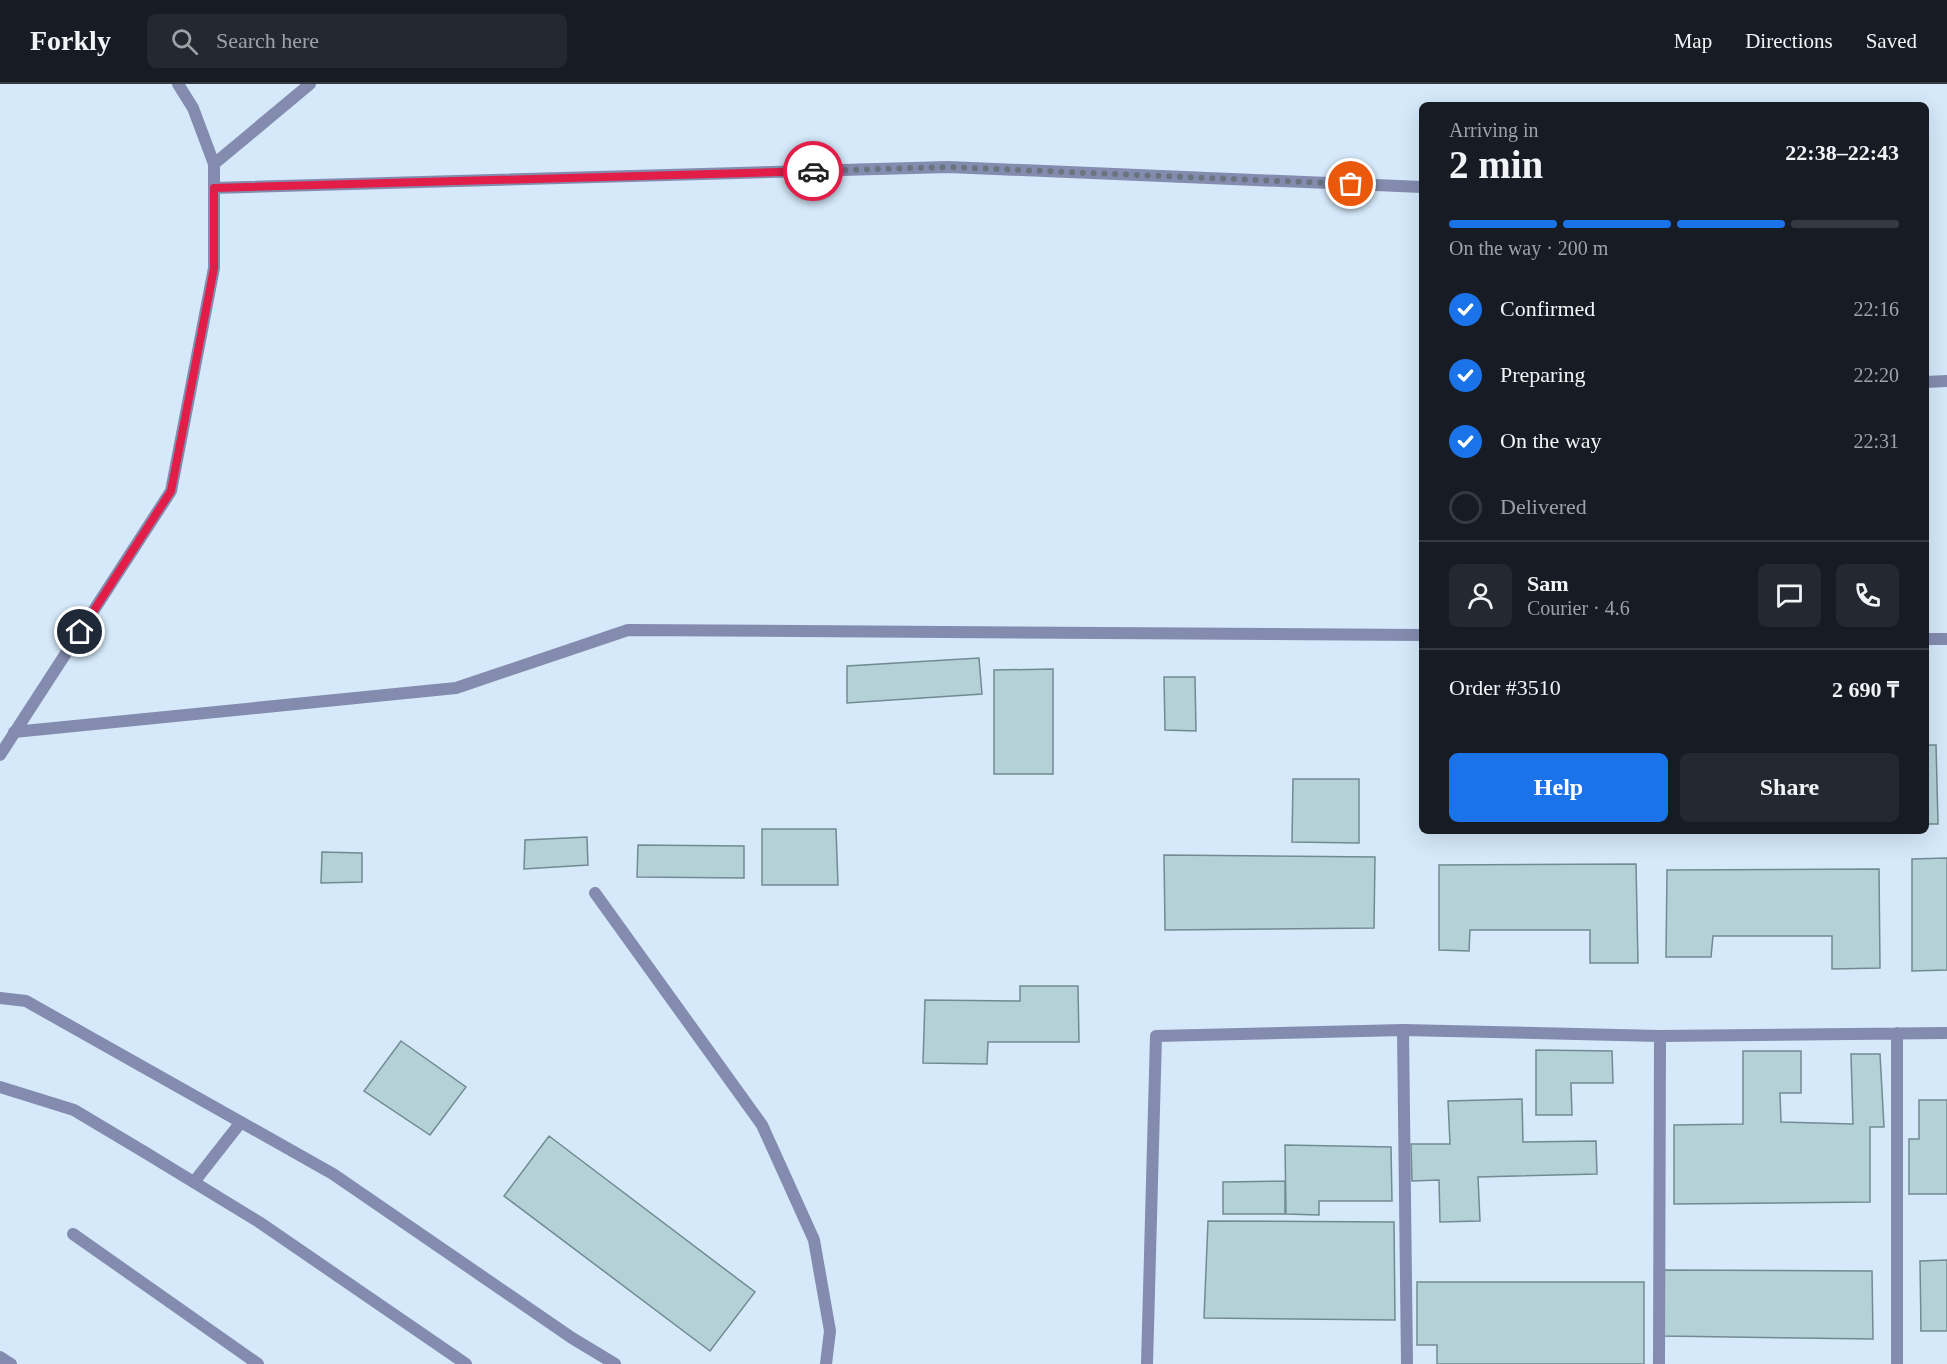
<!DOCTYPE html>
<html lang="en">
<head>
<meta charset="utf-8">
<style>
	body { margin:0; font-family:"Times New Roman",serif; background:#242831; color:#f1f3f6; height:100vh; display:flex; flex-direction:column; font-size:22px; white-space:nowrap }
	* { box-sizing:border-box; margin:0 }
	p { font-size:20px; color:#9ea1a6 }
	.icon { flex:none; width:33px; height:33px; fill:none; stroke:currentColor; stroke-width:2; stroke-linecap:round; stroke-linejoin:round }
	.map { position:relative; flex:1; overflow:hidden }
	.details { position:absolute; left:1419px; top:18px; width:510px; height:732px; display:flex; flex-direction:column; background:#171b24; border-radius:9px; box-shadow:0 6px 24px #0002 }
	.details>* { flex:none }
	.pin { position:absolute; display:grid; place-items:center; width:51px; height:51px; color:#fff; margin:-26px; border:3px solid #fff; border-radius:50%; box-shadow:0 2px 6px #0007 }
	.courier { position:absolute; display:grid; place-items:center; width:60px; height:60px; margin:-30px; border:4px solid #e11d48; border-radius:50%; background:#fff; color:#222; box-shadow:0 2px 8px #0007 }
	.overview em { font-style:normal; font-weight:600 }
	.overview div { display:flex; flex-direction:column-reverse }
	.overview { display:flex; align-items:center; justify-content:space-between; height:102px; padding:0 30px }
	h1 { font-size:39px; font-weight:600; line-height:45px }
	.bar { display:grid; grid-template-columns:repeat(4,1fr); gap:9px 6px; align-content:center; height:72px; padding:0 30px }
	.bar i { height:8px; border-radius:4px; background:#363941 }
	.bar .on { background:#1a73e8 }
	.bar p { grid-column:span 4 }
	.line { display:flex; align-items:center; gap:15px; padding:0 30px; border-top:2px solid #363941 }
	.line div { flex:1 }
	.round { display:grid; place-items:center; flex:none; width:63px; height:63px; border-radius:9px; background:#242831 }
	ol { padding:0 30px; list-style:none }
	li { display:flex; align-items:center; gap:18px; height:66px }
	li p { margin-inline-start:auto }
	li .icon { padding:6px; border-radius:50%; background:#1a73e8; color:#fff; stroke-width:4 }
	li:last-child { color:#9ea1a6 }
	li i { width:33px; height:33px; border:3px solid #363941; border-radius:50% }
	.primary-button { display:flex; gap:12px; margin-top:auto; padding:12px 30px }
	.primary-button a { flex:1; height:69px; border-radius:9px; background:#1a73e8; color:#fff; font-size:24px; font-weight:600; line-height:69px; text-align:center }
	.primary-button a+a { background:#242831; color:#f1f3f6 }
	header { display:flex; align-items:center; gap:36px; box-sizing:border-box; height:84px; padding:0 30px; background:#171b24; border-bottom:2px solid #363941 }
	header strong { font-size:28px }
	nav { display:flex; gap:33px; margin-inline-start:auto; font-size:21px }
	.search { width:420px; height:54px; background:#242831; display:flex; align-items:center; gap:15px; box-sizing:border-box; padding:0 21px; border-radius:9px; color:#9ea1a6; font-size:22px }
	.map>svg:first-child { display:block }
	.building { fill:#b4d1d7; stroke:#708b91; stroke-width:1.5 }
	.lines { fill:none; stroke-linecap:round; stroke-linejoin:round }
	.service { stroke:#838cae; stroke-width:12 }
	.minor { stroke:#838cae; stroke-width:12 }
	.done { stroke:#68757e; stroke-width:6; stroke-dasharray:0 10.8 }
	.route { stroke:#e11d48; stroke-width:8 }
</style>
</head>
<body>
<header>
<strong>Forkly</strong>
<div class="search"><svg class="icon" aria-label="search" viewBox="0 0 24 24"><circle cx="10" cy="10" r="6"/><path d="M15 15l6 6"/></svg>Search here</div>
<nav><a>Map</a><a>Directions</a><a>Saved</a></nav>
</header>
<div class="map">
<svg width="1947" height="1280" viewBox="0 0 1947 1280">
	<rect width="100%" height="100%" fill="#d5e9fa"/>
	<!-- building -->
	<path class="building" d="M979,574l3,36 -135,9v-37z
		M1053,585v105h-59v-104z
		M1164,593h31l1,54 -31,-1z
		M1926,661h10l2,79h-12z
		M1293,695h66v64l-67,-1z
		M762,745h74l2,56h-76z
		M587,753l1,28 -64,4 1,-29z
		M638,761l106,1v32l-107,-1z
		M322,768l40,1v29l-41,1z
		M1164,771l211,2 -1,71 -209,2z
		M1947,774v112l-35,1v-112z
		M1636,780l2,99h-48v-33h-120l-1,21 -30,-1v-85z
		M1879,785l1,99 -48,1v-33h-119l-2,21h-45l1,-87z
		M1020,902h58l1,56h-91l-1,22 -64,-1 2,-63 95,1z
		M401,957l65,46 -36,48 -66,-44z
		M1536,966l76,1 1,32h-42l1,32h-36z
		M1743,967h58v42h-21l1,29 72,2 -2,-70h29l4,73h-14v75l-196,2v-79l69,-1z
		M1522,1015l1,43 73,-1 1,33 -119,3 2,44 -40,1 -1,-42 -27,1 -1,-37h39l-2,-43z
		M1919,1016h28v94h-38v-55h10z
		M549,1052l206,156 -45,59 -206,-155z
		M1285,1061l106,2 1,54h-73v14l-33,-1z
		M1285,1097v33h-62v-32z
		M1208,1137l186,1 1,98 -191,-2z
		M1947,1176v71h-26l-1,-70z
		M1664,1186l208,1 1,68 -210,-3z
		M1417,1198h227v82h-207v-19h-20z"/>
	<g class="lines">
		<!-- service -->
		<path class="service" d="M214,80l96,-80
			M214,104l734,-21 474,20
			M1926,298l21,-1
			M1926,555h21
			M14,648l442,-44 172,-58 794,5
			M0,671l171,-264 43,-223v-104l-21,-56 -15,-24
			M595,809l167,232 52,115 16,91 -4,33
			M0,914l26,3 307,173 239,164 43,26
			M194,1098l47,-60
			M73,1150l185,130
			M0,1273l11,7"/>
		<!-- minor -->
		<path class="minor" d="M1403,946l4,334
			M1897,949v331
			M0,1003l74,23 72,43 113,69 207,142
			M1147,1280l9,-328 247,-6 257,6 287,-3
			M1659,1280l1,-328"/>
	</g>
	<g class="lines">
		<!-- done -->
		<path class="done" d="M813,87l135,-4 403,17"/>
		<!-- route -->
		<path class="route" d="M80,548l91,-141 43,-223v-80l599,-17"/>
	</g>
</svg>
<div class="pin" style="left:1351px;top:100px;background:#ea580c"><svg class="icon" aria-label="bag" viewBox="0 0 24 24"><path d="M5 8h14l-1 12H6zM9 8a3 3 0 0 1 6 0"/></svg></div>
<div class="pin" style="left:80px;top:548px;background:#1f2937"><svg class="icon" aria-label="home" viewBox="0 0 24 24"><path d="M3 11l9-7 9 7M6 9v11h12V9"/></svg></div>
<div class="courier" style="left:813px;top:87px"><svg class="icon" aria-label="car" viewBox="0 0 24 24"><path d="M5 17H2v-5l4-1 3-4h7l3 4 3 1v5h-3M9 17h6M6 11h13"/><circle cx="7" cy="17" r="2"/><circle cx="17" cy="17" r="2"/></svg></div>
<section class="details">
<div class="overview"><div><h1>2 min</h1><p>Arriving in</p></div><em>22:38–22:43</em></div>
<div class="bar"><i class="on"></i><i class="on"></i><i class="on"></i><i></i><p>On the way · 200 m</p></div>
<ol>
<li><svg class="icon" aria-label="check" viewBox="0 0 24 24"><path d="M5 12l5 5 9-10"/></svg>Confirmed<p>22:16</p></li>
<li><svg class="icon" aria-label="check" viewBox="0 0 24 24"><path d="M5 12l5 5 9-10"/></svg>Preparing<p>22:20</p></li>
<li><svg class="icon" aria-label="check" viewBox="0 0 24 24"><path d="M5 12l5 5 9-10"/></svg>On the way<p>22:31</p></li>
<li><i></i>Delivered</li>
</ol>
<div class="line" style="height:108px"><a class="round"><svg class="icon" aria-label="person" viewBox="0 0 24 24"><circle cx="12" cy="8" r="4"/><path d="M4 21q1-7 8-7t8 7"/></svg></a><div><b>Sam</b><p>Courier · 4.6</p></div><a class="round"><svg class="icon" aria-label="chat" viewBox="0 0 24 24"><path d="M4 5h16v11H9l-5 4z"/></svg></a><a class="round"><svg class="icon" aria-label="phone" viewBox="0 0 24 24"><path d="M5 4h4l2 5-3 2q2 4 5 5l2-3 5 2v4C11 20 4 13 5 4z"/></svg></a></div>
<div class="line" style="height:78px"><div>Order #3510</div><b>2 690 ₸</b></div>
<div class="primary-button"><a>Help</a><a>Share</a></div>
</section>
</div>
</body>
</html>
